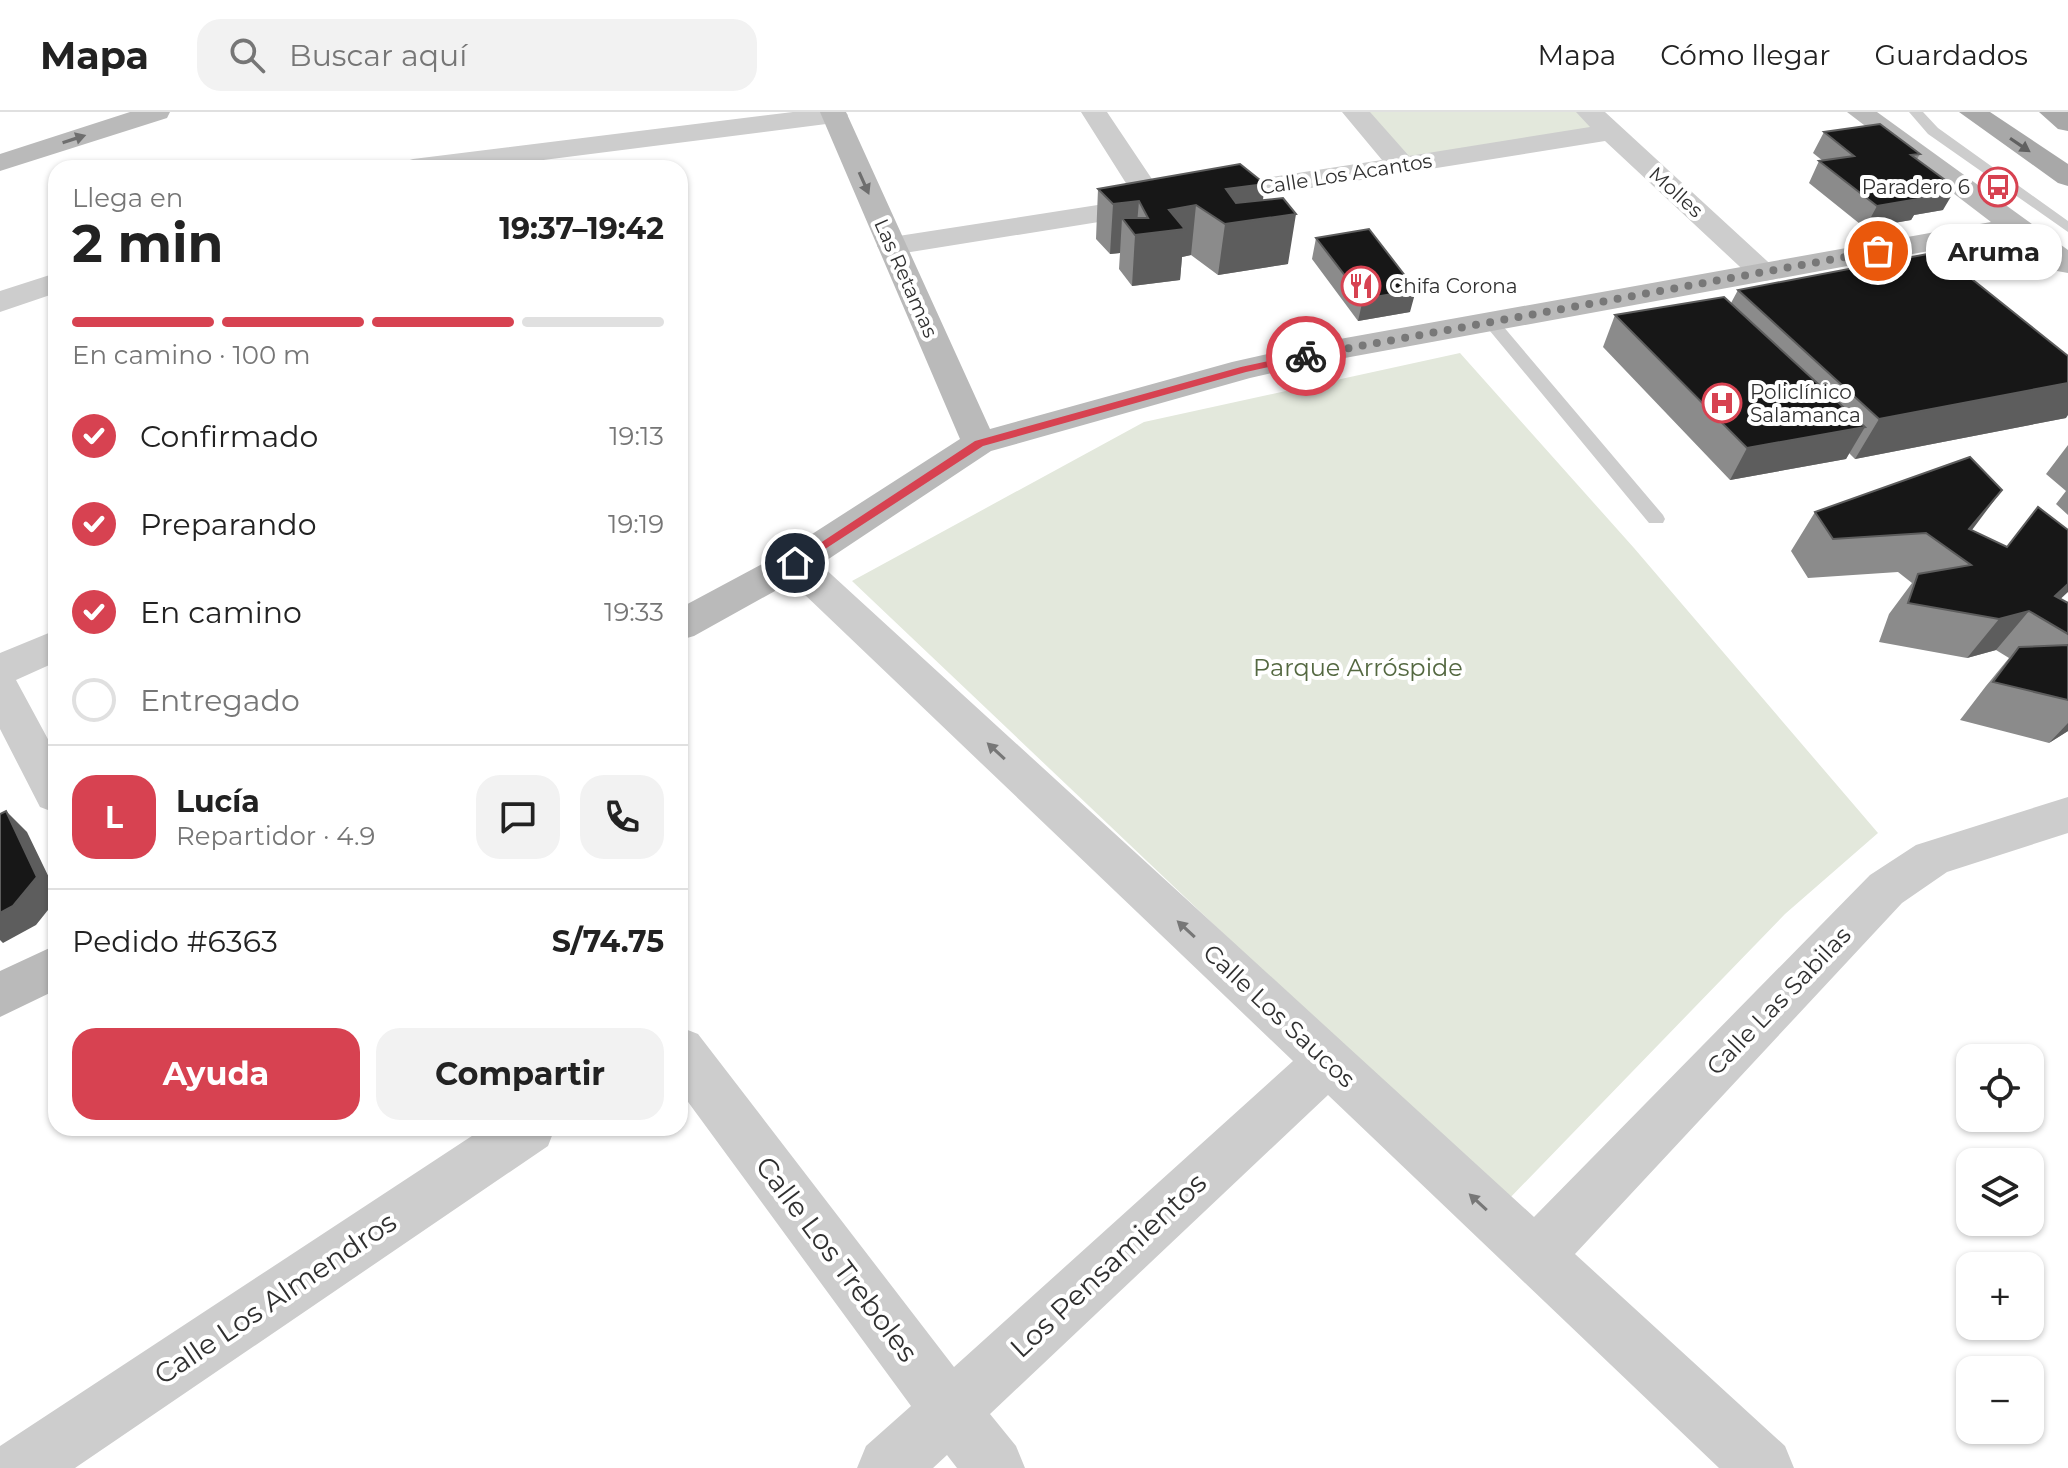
<!DOCTYPE html>
<html lang="es">
<head>
<meta charset="utf-8">
<style>
	body { margin:0; font-family:Montserrat,sans-serif; background:#f2f2f2; color:#222; height:100vh; display:flex; flex-direction:column; font-size:30px; white-space:nowrap }
	* { box-sizing:border-box; margin:0 }
	p { font-size:26px; color:#767676 }
	.icon { flex:none; width:44px; height:44px; fill:none; stroke:currentColor; stroke-width:2; stroke-linecap:round; stroke-linejoin:round }
	.map { position:relative; flex:1; overflow:hidden }
	.panel { position:absolute; left:48px; top:48px; width:640px; height:976px; display:flex; flex-direction:column; background:#fff; border-radius:24px; box-shadow:0 2px 6px #0004 }
	.panel>* { flex:none }
	.fabs { position:absolute; left:1956px; top:932px; display:grid; gap:16px }
	.fabs a { display:grid; place-items:center; width:88px; height:88px; border-radius:16px; background:#fff; box-shadow:0 2px 6px #0004; font-size:40px }
	.pin { position:absolute; display:grid; place-items:center; width:68px; height:68px; color:#fff; margin:-34px; border:4px solid #fff; border-radius:50%; box-shadow:0 2px 8px #0007 }
	.courier { position:absolute; display:grid; place-items:center; width:80px; height:80px; margin:-40px; border:6px solid #d74251; border-radius:50%; background:#fff; color:#222; box-shadow:0 2px 10px #0007 }
	.bubble { position:absolute; height:56px; border-radius:24px; background:#fff; box-shadow:0 2px 6px #0004; font-size:26px; font-weight:700; line-height:56px; text-align:center }
	.overview em { font-style:normal; font-weight:700 }
	.overview div { display:flex; flex-direction:column-reverse }
	.overview { display:flex; align-items:center; justify-content:space-between; height:136px; padding:0 24px }
	h1 { font-size:52px; font-weight:700; line-height:60px }
	.bar { display:grid; grid-template-columns:repeat(4,1fr); gap:12px 8px; align-content:center; height:96px; padding:0 24px }
	.bar i { height:10px; border-radius:6px; background:#e0e0e0 }
	.bar .current { background:#d74251 }
	.bar p { grid-column:span 4 }
	.line { display:flex; align-items:center; gap:20px; padding:0 24px; border-top:2px solid #e0e0e0 }
	.line div { flex:1 }
	.round { display:grid; place-items:center; flex:none; width:84px; height:84px; border-radius:24px; background:#f2f2f2 }
	ol { padding:0 24px; list-style:none }
	li { display:flex; align-items:center; gap:24px; height:88px }
	li p { margin-inline-start:auto }
	li .icon { padding:8px; border-radius:50%; background:#d74251; color:#fff; stroke-width:4 }
	li:last-child { color:#767676 }
	li i { width:44px; height:44px; border:4px solid #e0e0e0; border-radius:50% }
	.action { display:flex; gap:16px; margin-top:auto; padding:16px 24px }
	.action a { flex:1; height:92px; border-radius:24px; background:#d74251; color:#fff; font-size:32px; font-weight:700; line-height:92px; text-align:center }
	.action a+a { background:#f2f2f2; color:#222 }
	header { display:flex; align-items:center; gap:48px; box-sizing:border-box; height:112px; padding:0 40px; background:#fff; border-bottom:2px solid #e0e0e0 }
	header strong { font-size:38px }
	nav { display:flex; gap:44px; margin-inline-start:auto; font-size:28px }
	.search { width:560px; height:72px; background:#f2f2f2; display:flex; align-items:center; gap:20px; box-sizing:border-box; padding:0 28px; border-radius:24px; color:#767676; font-size:30px }
	.map>svg:first-child { display:block }
	.green { fill:#e3e8dc }
	.lines { fill:none; stroke-linecap:round; stroke-linejoin:round }
	.lane { fill:#cdcdcd; fill-rule:evenodd }
	.street { fill:#cdcdcd; fill-rule:evenodd }
	.secondary { fill:#bababa; fill-rule:evenodd }
	.primary { fill:#a8a8a8; fill-rule:evenodd }
	.wall { fill:#8b8b8b }
	.shaded-wall { fill:#5d5d5d }
	.building { fill:#171717; stroke:#5d5d5d; stroke-width:2 }
	.oneway { fill:#6e6e6e }
	.oneway2 { fill:#606060 }
	.oneway3 { fill:#777 }
	.route { fill:#d74251 }
	.done { stroke:#787878; stroke-width:8; stroke-dasharray:0 14.4 }
	.labels { text-anchor:middle; stroke-width:8; stroke-linejoin:round; paint-order:stroke }
	.far-street-label { font-size:20px; fill:#303030; stroke:#fff }
	.far-poi-label { font-size:20px; fill:#303030; stroke:#fff; text-anchor:start }
	.park-label { font-size:24px; fill:#546841; stroke:#fff }
	.street-label { font-size:24px; fill:#303030; stroke:#fff }
	.near-street-label { font-size:28px; fill:#303030; stroke:#fff }
</style>
</head>
<body>
<header>
<strong>Mapa</strong>
<div class="search"><svg class="icon" aria-label="search" viewBox="0 0 24 24"><circle cx="10" cy="10" r="6"/><path d="M15 15l6 6"/></svg>Buscar aquí</div>
<nav><a>Mapa</a><a>Cómo llegar</a><a>Guardados</a></nav>
</header>
<div class="map">
<svg width="2068" height="1356" viewBox="0 0 2068 1356">
	<rect width="100%" height="100%" fill="#fff"/>
	<!-- green -->
	<path class="green" d="M1367,0h214l20,18 -191,28z
		M1460,241l174,195 244,285 -93,81 -279,288 -654,-621 292,-159z"/>
	<g class="lines">
		<!-- lane -->
		<path class="lane" d="M1909,0h14l15,16 130,93v11l-140,-98z
			M1491,205l6,2 166,196 2,4 -2,4h-14l-164,-198v-6z"/>
		<!-- street -->
		<path class="street" d="M793,0h52l3,3 -4,6 -10,2 -354,45h-81l4,-6 10,-3z
			M1081,0h26l55,82 220,-34 -40,-48h28l39,44 181,-29 -14,-15h29l174,160 -4,7 -11,2 -11,-2 -148,-138 -713,114 -11,-3 -4,-6 4,-6 11,-3 244,-38z
			M56,161v20l-56,19v-21z
			M795,438l14,4 725,663 336,-342 46,-30 152,-48v36l-121,39 -45,31 -327,351 210,192 9,22h-75l-391,-373 -338,319 26,32 9,22h-68l-10,-13 -14,13h-76l9,-22 45,-40 -231,-315v-64l18,7 256,333 339,-306 -512,-489 -5,-9 5,-9z
			M56,518v32l-40,18 40,74v59l-16,-6 -40,-78v-76z
			M484,1016h71l-7,18 -473,322h-75v-22z"/>
		<!-- secondary -->
		<path class="secondary" d="M130,0h40l-3,6 -167,53v-17z
			M820,0h26l144,317 242,-67 80,-18 679,-122 -144,-110h30l191,138v23l-11,-2 -46,-35 -699,128 -62,14 -259,73 -182,121 -115,64 -14,4v-32l101,-54 179,-115z
			M56,833v45l-56,27v-46z"/>
		<!-- primary -->
		<path class="primary" d="M1959,0h31l78,52v22l-10,-3z
			M2039,0h29v19l-10,-2z"/>
	</g>
	<!-- wall -->
	<path class="wall" d="M1824,20l96,22 -3,5 26,51 -29,5 -3,5 -46,8 -56,-45 10,-22h4l-10,-8z
		M1265,72l-2,16 25,64 -70,11 -27,-20 -9,2 -2,23 -48,6 -13,-17 1,-16 -10,1 -14,-15 2,-50z
		M1316,126l94,74 -52,9 -46,-62z
		M1738,178l328,128 -211,41 -6,-6 -3,6 -116,21 -127,-133 12,-32 116,-12z
		M2068,333v70l-12,-11 10,-13 -20,-17z
		M1815,400l157,18 89,69 7,4v128l-19,12 -89,-23 26,-34 23,-28 -13,-8 -29,8 -88,-16 10,-28 23,-31 -14,-11 -90,6 -17,-27z"/>
	<!-- shaded-wall -->
	<path class="shaded-wall" d="M1265,72l-5,35 36,-5 -8,50 -70,11 7,-51 1,-35z
		M1956,76l-13,22 -29,5 -3,5 -46,8 12,-22 41,-11z
		M1139,89l-3,34 33,-25 27,-5 -5,50 -9,2 -2,23 -48,6 3,-51 -13,-17 -2,35 -10,1 3,-50z
		M1416,178l-6,22 -52,9 5,-22z
		M2068,271v32l-2,3 -211,41 24,-40z
		M1865,315l-19,32 -116,21 17,-32z
		M2002,378l-30,40 -3,-1z
		M2068,472v8l-28,26 15,-22z
		M2029,499l-33,39 -29,8 32,-39z
		M2068,611v8l-19,12z
		M6,699l21,21 29,60v8l-20,25 -33,18 -3,-3v-27z"/>
	<!-- building -->
	<path class="building" d="M1880,12l40,30 -9,1 45,33 -38,7 6,3 -47,8 -58,-45 35,-5 -30,-24z
		M1240,52l25,20 -39,5 10,14 47,-5 13,16 -71,10 -29,-19 -27,5 16,19 -50,6 -13,-17h26l-9,-17 -26,3 -15,-15z
		M1369,117l47,61 -53,9 -47,-61z
		M1938,140l130,104v27l-189,36 -141,-129z
		M1724,185l141,130 -118,21 -132,-133z
		M1970,345l32,33 -33,39 38,18 31,-40 30,23v54l-13,12 13,7v31l-39,-23 -30,8 -91,-16 10,-29 53,-9 -45,-32 -93,6 -18,-27z
		M2068,533v55l-75,-18 26,-35z
		M6,699l31,66 -24,29 -13,7v-99z"/>
	<!-- one-way arrows -->
	<defs><path id="oneway-solid" d="M-6-.8H1V-3.2L6.5 0L1 3.2V.8H-6Z" transform="scale(2)"/></defs>
	<g class="oneway">
		<use href="#oneway-solid" transform="translate(74 27) rotate(-18)"/>
		<use href="#oneway-solid" transform="translate(864 71) rotate(66)"/>
	</g>
	<use class="oneway2" href="#oneway-solid" transform="translate(2020 33) rotate(34)"/>
	<g class="oneway3">
		<use href="#oneway-solid" transform="translate(996 639) rotate(-137)"/>
		<use href="#oneway-solid" transform="translate(1186 817) rotate(-137)"/>
		<use href="#oneway-solid" transform="translate(1478 1090) rotate(-137)"/>
	</g>
	<!-- route -->
	<path class="route" d="M1306,241l4,5 -64,14 -263,74 -184,120 -9,-3 185,-122 266,-74z"/>
	<g class="lines">
		<!-- done -->
		<path class="done" d="M1306,244l572,-105"/>
	</g>
	<!-- icons -->
	<defs>
		<g id="bus-ring" transform="scale(2)"><circle r="9.5" fill="#fff" stroke="#d74251" stroke-width="1.5"/><path d="M-5-6H5V4H4V6H2V4H-2V6H-4V4H-5ZM-3.5-4V0h7V-4ZM-3.5 1.2v1.5H-2V1.2ZM2 1.2v1.5H3.5V1.2Z" fill="#d74251"/></g>
		<g id="restaurant-ring" transform="scale(2)"><circle r="9.5" fill="#fff" stroke="#d74251" stroke-width="1.5"/><path d="M-5-6h1v4h1v-4h1v4h1v-4h1v5L-1.5 .5V6h-2V.5L-5-1ZM5-6V6H3V1.5H1.5Q1.5-4 5-6Z" fill="#d74251"/></g>
		<g id="hospital-ring" transform="scale(2)"><circle r="9.5" fill="#fff" stroke="#d74251" stroke-width="1.5"/><path d="M-5-5h3v3.5h4V-5h3V5h-3V1.5h-4V5h-3Z" fill="#d74251"/></g>
	</defs>
	<g fill-rule="evenodd">
		<use href="#bus-ring" x="1998" y="75"/>
		<use href="#restaurant-ring" x="1361" y="174"/>
		<use href="#hospital-ring" x="1722" y="291"/>
	</g>
	<g class="labels">
		<!-- far-street labels -->
		<g class="far-street-label">
			<text transform="translate(1346 62) rotate(-9)" y="7">Calle Los Acantos</text>
			<text transform="translate(1676 80) rotate(42)" y="7">Molles</text>
			<text transform="translate(906 166) rotate(66)" y="7">Las Retamas</text>
		</g>
		<!-- far-poi labels -->
		<g class="far-poi-label">
			<text x="1970" y="82" text-anchor="end">Paradero 6</text>
			<text x="1389" y="181">Chifa Corona</text>
			<text x="1750" y="287">Policlínico<tspan x="1750" dy="23">Salamanca</tspan></text>
		</g>
		<!-- park labels -->
		<g class="park-label">
			<text x="1358" y="564">Parque Arróspide</text>
		</g>
		<!-- street labels -->
		<g class="street-label">
			<text transform="translate(1779 889) rotate(-46)" y="8">Calle Las Sabilas</text>
			<text transform="translate(1279 904) rotate(43)" y="8">Calle Los Saucos</text>
		</g>
		<!-- near-street labels -->
		<g class="near-street-label">
			<text transform="translate(837 1147) rotate(53)" y="10">Calle Los Treboles</text>
			<text transform="translate(1108 1153) rotate(-43)" y="10">Los Pensamientos</text>
			<text transform="translate(275 1186) rotate(-34)" y="10">Calle Los Almendros</text>
		</g>
	</g>
</svg>
<div class="fabs">
<a><svg class="icon" aria-label="locate" viewBox="0 0 24 24"><circle cx="12" cy="12" r="6"/><path d="M12 2v4M12 18v4M2 12h4M18 12h4"/></svg></a>
<a><svg class="icon" aria-label="layers" viewBox="0 0 24 24"><path d="M12 4l9 5-9 5-9-5zM3 14l9 5 9-5"/></svg></a>
<a>+</a>
<a>−</a>
</div>
<div class="pin" style="left:1878px;top:139px;background:#ea580c"><svg class="icon" aria-label="bag" viewBox="0 0 24 24"><path d="M5 8h14l-1 12H6zM9 8a3 3 0 0 1 6 0"/></svg></div>
<div class="pin" style="left:795px;top:451px;background:#1f2937"><svg class="icon" aria-label="home" viewBox="0 0 24 24"><path d="M3 11l9-7 9 7M6 9v11h12V9"/></svg></div>
<div class="courier" style="left:1306px;top:244px"><svg class="icon" aria-label="bike" viewBox="0 0 24 24"><circle cx="6" cy="16" r="4"/><circle cx="18" cy="16" r="4"/><path d="M6 16l4-8h5l3 8M10 8l3 8H6M13 5h3"/></svg></div>
<div class="bubble" style="left:1926px;top:112px;width:136px">Aruma</div>
<section class="panel">
<div class="overview"><div><h1>2 min</h1><p>Llega en</p></div><em>19:37–19:42</em></div>
<div class="bar"><i class="current"></i><i class="current"></i><i class="current"></i><i></i><p>En camino · 100 m</p></div>
<ol>
<li><svg class="icon" aria-label="check" viewBox="0 0 24 24"><path d="M5 12l5 5 9-10"/></svg>Confirmado<p>19:13</p></li>
<li><svg class="icon" aria-label="check" viewBox="0 0 24 24"><path d="M5 12l5 5 9-10"/></svg>Preparando<p>19:19</p></li>
<li><svg class="icon" aria-label="check" viewBox="0 0 24 24"><path d="M5 12l5 5 9-10"/></svg>En camino<p>19:33</p></li>
<li><i></i>Entregado</li>
</ol>
<div class="line" style="height:144px"><b class="round" style="background:#d74251;color:#fff">L</b><div><b>Lucía</b><p>Repartidor · 4.9</p></div><a class="round"><svg class="icon" aria-label="chat" viewBox="0 0 24 24"><path d="M4 5h16v11H9l-5 4z"/></svg></a><a class="round"><svg class="icon" aria-label="phone" viewBox="0 0 24 24"><path d="M5 4h4l2 5-3 2q2 4 5 5l2-3 5 2v4C11 20 4 13 5 4z"/></svg></a></div>
<div class="line" style="height:104px"><div>Pedido #6363</div><b>S/74.75</b></div>
<div class="action"><a>Ayuda</a><a>Compartir</a></div>
</section>
</div>
</body>
</html>
